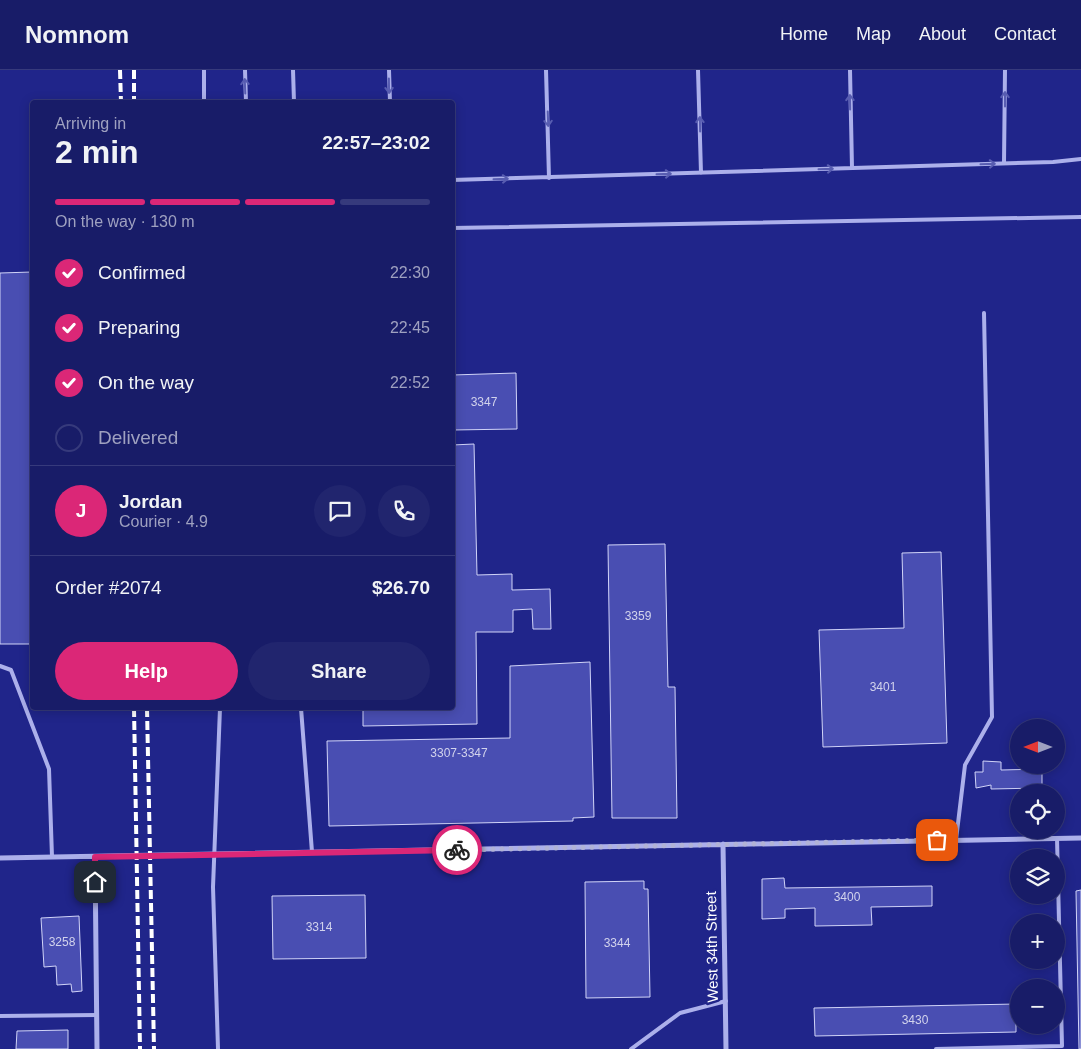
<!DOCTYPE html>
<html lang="en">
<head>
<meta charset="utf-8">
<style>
	body { margin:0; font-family:Helvetica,sans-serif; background:#21256e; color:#f1f3f6; height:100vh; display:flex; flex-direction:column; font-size:19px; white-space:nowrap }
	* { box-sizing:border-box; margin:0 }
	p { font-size:16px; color:#9fa1c0 }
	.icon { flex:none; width:28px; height:28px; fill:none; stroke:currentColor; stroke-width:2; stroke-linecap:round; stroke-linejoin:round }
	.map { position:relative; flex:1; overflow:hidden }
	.side { position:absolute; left:30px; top:30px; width:425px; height:610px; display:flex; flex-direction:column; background:#181c68; border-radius:5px; box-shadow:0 2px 12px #0003,0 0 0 1px #363a7c }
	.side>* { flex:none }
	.needle { width:32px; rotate:270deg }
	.controls { position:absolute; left:1010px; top:649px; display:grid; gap:10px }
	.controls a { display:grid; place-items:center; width:55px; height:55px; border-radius:50%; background:#181c68; box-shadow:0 2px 12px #0003,0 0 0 1px #363a7c; font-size:25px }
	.pin { position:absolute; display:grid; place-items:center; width:42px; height:42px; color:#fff; margin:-21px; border-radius:10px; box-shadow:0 2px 8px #0006 }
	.courier { position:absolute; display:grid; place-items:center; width:50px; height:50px; margin:-25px; border:4px solid #db2777; border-radius:50%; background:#fff; color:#222; box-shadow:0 1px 6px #0007 }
	.headline em { font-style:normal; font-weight:600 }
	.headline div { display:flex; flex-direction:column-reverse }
	.headline { display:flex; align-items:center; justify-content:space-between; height:85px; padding:0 25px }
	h1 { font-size:32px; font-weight:600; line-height:38px }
	.bar { display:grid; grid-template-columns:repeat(4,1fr); gap:8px 5px; align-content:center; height:60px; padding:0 25px }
	.bar i { height:6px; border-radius:4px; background:#363a7c }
	.bar .on { background:#db2777 }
	.bar p { grid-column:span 4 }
	.line { display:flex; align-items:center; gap:12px; padding:0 25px; border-top:1px solid #363a7c }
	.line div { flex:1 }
	.round { display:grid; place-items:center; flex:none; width:52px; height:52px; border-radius:26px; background:#21256e }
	ol { padding:0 25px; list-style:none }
	li { display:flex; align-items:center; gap:15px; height:55px }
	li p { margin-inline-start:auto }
	li .icon { padding:5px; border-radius:50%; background:#db2777; color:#fff; stroke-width:4 }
	li:last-child { color:#9fa1c0 }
	li i { width:28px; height:28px; border:2px solid #363a7c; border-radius:50% }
	.primary-button { display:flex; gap:10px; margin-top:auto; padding:10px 25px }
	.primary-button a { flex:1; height:58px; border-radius:30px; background:#db2777; color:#fff; font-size:20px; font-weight:600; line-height:58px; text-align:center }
	.primary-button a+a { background:#21256e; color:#f1f3f6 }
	header { display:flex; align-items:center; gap:30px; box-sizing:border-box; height:70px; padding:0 25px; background:#181c68; border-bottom:1px solid #363a7c }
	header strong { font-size:24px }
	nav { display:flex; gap:28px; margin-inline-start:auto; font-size:18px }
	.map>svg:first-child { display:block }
	.building { fill:#494eb2; stroke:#d1d4f8 }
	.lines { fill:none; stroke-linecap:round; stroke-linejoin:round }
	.lane { stroke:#acb0eb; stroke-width:4 }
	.street { stroke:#acb0eb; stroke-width:5 }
	.rail { stroke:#fff; stroke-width:4; stroke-dasharray:9 4; stroke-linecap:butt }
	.oneway { stroke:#585db1 }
	.done { stroke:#b1b3d6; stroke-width:5; stroke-dasharray:0 9 }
	.route { stroke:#db2777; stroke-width:6 }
	.labels { text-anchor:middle; stroke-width:5; stroke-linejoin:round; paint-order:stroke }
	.number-label { font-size:12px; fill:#d2d3ec }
	.street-label { font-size:15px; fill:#fff; stroke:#20258a }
</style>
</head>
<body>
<header>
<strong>Nomnom</strong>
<nav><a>Home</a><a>Map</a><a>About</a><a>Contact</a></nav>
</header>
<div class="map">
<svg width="1081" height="979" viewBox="0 0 1081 979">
	<rect width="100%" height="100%" fill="#20258a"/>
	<!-- building -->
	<path class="building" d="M32,202v372h-32v-371z
		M516,303l1,56 -65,1v-55z
		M474,374l3,131 35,-1v16l38,-1 1,40h-18l-1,-20 -19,1v22h-37l1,92 -114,2v-18h89v-263z
		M665,474l3,143h7l2,131h-65l-4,-273z
		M941,482l6,191 -124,4 -4,-117 85,-2 -2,-75z
		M590,592l4,155 -21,1v3l-244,5 -2,-85 183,-3v-72z
		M983,691l18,1v8l41,-1v19l-51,1v-4l-15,3 -1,-16h8z
		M784,808l1,10 147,-2v20l-61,1 1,18 -57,1v-18l-30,1v9l-23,1v-40z
		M644,811v8h4l2,108 -64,1 -1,-116z
		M1081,820v159h-2l-3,-158z
		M365,825l1,63 -93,1 -1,-63z
		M79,846l3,75 -10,1 -1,-8 -14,1 -1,-19 -12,1 -3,-49z
		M1016,934v28l-201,4 -1,-28z
		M68,960v19h-52l1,-18z"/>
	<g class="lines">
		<!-- lane -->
		<path class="lane" d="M204,0v32
			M245,0l1,32
			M293,0l1,32
			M389,0l1,32
			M546,0l3,108
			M698,0l3,103
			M850,0l2,98
			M1004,93l1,-93
			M452,110l601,-18 28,-3
			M452,158l629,-11
			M0,596l11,4 38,99 3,88
			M301,638l11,144
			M956,770l9,-75 27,-48 -8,-404
			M0,946l97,-1
			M218,979l-5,-162 7,-179
			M631,979l49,-36 46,-12
			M936,979l126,-3 -5,-208"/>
		<!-- street -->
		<path class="street" d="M723,774l3,205
			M95,787l2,192
			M0,788l1081,-20"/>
		<!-- rail -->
		<path class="rail" d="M120,0l1,32
			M134,0v32
			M134,638l6,341
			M147,638l7,341"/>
	</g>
	<!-- one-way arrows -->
	<defs><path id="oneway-shaft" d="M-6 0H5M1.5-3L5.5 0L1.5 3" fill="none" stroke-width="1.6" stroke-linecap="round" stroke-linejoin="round" transform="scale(1.25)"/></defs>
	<g class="oneway">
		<use href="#oneway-shaft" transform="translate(245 16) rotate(-92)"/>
		<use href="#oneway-shaft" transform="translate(389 16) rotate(89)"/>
		<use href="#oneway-shaft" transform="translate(1005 29) rotate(-90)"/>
		<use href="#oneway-shaft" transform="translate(850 32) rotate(-91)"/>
		<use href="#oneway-shaft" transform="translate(548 49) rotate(88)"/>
		<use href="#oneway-shaft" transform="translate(700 54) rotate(-91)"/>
		<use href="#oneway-shaft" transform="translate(988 94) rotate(-2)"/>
		<use href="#oneway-shaft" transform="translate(826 99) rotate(-2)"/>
		<use href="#oneway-shaft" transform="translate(664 104) rotate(-2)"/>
		<use href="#oneway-shaft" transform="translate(501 109) rotate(-2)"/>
	</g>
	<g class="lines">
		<!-- done -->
		<path class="done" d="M457,780l480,-10"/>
		<!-- route -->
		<path class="route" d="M95,812v-25l362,-7"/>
	</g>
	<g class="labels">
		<!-- number labels -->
		<g class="number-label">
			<text x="484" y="336">3347</text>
			<text x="638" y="550">3359</text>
			<text x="883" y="621">3401</text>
			<text x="459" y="687">3307-3347</text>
			<text x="847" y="831">3400</text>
			<text x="319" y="861">3314</text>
			<text x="62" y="876">3258</text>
			<text x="617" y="877">3344</text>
			<text x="915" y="954">3430</text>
		</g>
		<!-- street labels -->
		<g class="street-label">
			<text transform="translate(712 877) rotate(-91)" y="5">West 34th Street</text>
		</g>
	</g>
</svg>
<div class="controls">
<a><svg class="needle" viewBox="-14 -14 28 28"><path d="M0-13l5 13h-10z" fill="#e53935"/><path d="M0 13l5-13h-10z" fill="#9fa1c0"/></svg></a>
<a><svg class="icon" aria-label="locate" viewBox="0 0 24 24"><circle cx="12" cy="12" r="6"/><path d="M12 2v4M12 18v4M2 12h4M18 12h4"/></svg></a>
<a><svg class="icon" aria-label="layers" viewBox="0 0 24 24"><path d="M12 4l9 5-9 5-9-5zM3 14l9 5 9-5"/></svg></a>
<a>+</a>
<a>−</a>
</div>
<div class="pin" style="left:937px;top:770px;background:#ea580c"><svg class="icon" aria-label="bag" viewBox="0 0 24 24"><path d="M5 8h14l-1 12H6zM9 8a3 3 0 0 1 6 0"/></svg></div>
<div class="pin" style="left:95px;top:812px;background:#1f2937"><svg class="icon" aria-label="home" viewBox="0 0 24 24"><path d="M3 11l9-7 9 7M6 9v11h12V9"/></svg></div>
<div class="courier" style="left:457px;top:780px"><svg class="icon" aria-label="bike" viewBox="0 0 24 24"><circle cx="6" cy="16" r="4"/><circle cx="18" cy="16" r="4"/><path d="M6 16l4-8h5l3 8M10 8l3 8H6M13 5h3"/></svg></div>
<section class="side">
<div class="headline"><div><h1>2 min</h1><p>Arriving in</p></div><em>22:57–23:02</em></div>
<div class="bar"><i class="on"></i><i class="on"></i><i class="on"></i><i></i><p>On the way · 130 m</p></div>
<ol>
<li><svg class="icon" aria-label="check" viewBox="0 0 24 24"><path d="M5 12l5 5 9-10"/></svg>Confirmed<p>22:30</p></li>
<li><svg class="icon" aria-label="check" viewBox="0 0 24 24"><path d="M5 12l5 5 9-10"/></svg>Preparing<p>22:45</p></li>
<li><svg class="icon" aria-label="check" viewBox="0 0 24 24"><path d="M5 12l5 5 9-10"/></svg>On the way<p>22:52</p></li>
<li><i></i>Delivered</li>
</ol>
<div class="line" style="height:90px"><b class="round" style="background:#db2777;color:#fff">J</b><div><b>Jordan</b><p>Courier · 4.9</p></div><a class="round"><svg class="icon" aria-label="chat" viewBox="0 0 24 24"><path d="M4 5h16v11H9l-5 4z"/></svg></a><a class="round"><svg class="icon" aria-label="phone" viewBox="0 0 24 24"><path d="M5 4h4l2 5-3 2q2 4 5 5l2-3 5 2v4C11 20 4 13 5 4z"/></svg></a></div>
<div class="line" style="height:65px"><div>Order #2074</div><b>$26.70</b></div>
<div class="primary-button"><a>Help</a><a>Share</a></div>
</section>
</div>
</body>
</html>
